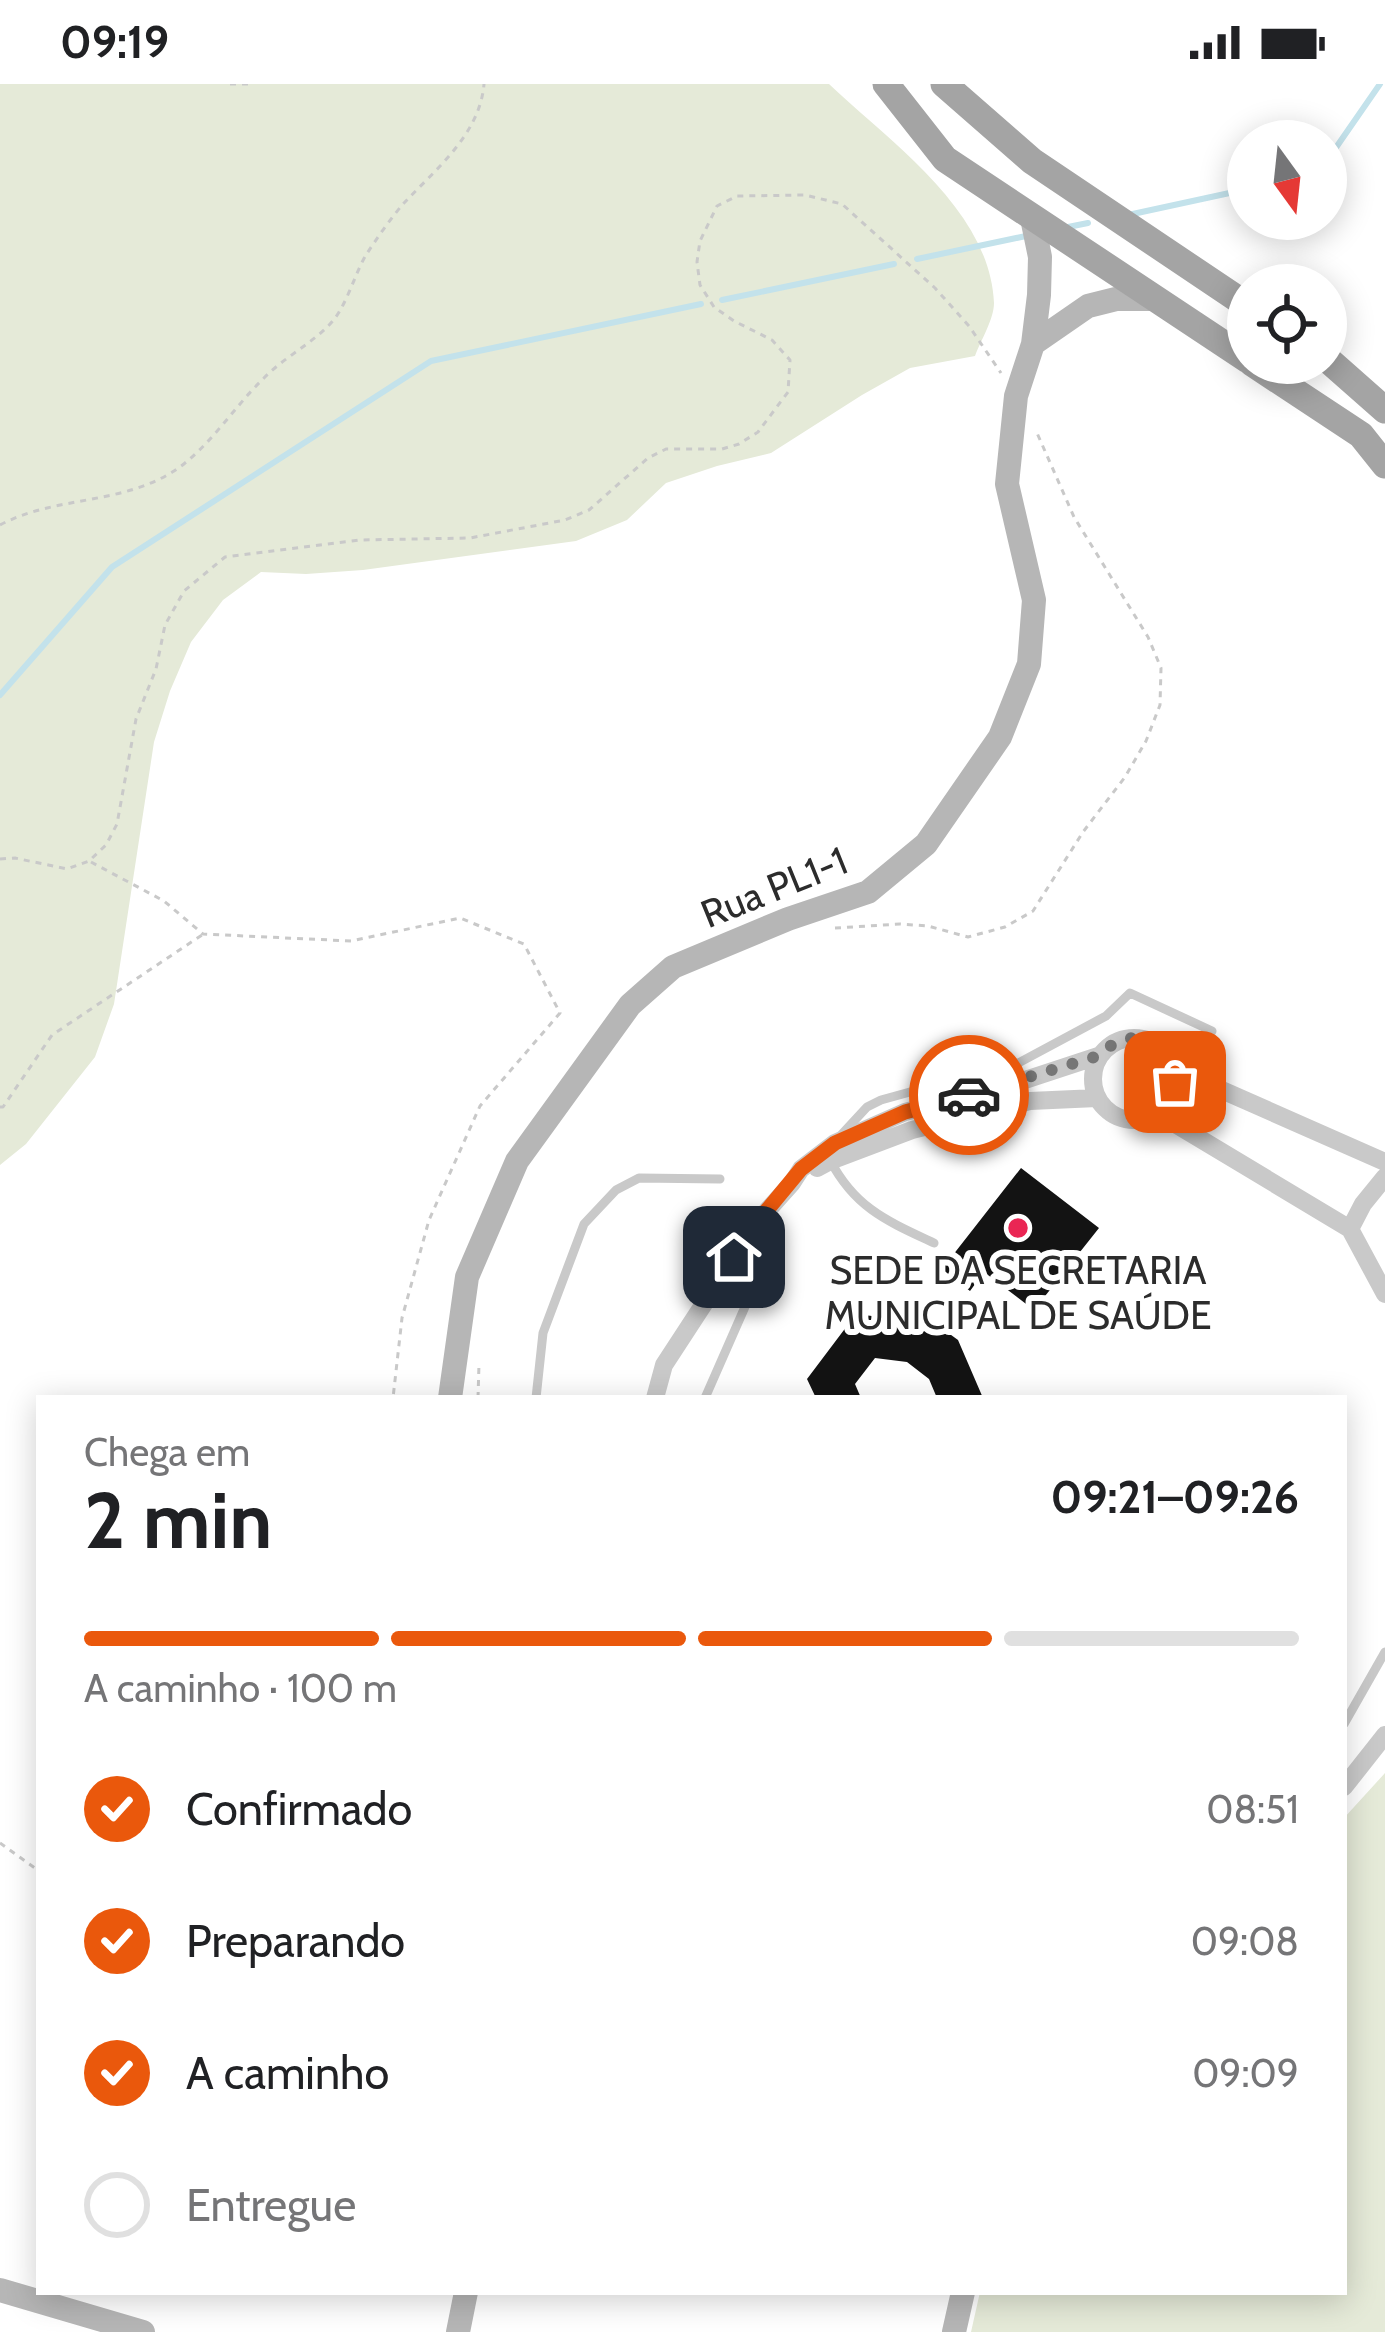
<!DOCTYPE html>
<html lang="pt">
<head>
<meta charset="utf-8">
<style>
	body { margin:0; font-family:Cabin,sans-serif; background:#f2f2f2; color:#202124; height:100vh; display:flex; flex-direction:column; font-size:45px; white-space:nowrap }
	* { box-sizing:border-box; margin:0 }
	p { font-size:39px; color:#757577 }
	.icon { flex:none; width:66px; height:66px; fill:none; stroke:currentColor; stroke-width:2; stroke-linecap:round; stroke-linejoin:round }
	.map { position:relative; flex:1; overflow:hidden }
	.side { position:absolute; left:36px; top:1311px; width:1311px; height:900px; display:flex; flex-direction:column; background:#fff; border-radius:0px; box-shadow:0 6px 30px #0003 }
	.side>* { flex:none }
	.needle { width:78px; rotate:165deg }
	.tools { position:absolute; left:1227px; top:36px; display:grid; gap:24px }
	.tools a { display:grid; place-items:center; width:120px; height:120px; border-radius:50%; background:#fff; box-shadow:0 6px 30px #0003; font-size:60px }
	.pin { position:absolute; display:grid; place-items:center; width:102px; height:102px; color:#fff; margin:-51px; border-radius:24px; box-shadow:0 6px 18px #0006 }
	.courier { position:absolute; display:grid; place-items:center; width:120px; height:120px; margin:-60px; border:9px solid #ea580c; border-radius:50%; background:#fff; color:#222; box-shadow:0 3px 15px #0007 }
	.summary em { font-style:normal; font-weight:700 }
	.summary div { display:flex; flex-direction:column-reverse }
	.summary { display:flex; align-items:center; justify-content:space-between; height:204px; padding:0 48px }
	h1 { font-size:78px; font-weight:700; line-height:90px }
	.bar { display:grid; grid-template-columns:repeat(4,1fr); gap:18px 12px; align-content:center; height:144px; padding:0 48px }
	.bar i { height:15px; border-radius:9px; background:#e0e0e0 }
	.bar .current { background:#ea580c }
	.bar p { grid-column:span 4 }
	ol { padding:0 48px; list-style:none }
	li { display:flex; align-items:center; gap:36px; height:132px }
	li p { margin-inline-start:auto }
	li .icon { padding:12px; border-radius:50%; background:#ea580c; color:#fff; stroke-width:4 }
	li:last-child { color:#757577 }
	li i { width:66px; height:66px; border:6px solid #e0e0e0; border-radius:50% }
	.status { display:flex; justify-content:space-between; align-items:center; height:84px; padding:0 60px; background:#fff; direction:ltr }
	.status svg { height:33px; fill:currentColor }
	.map>svg:first-child { display:block }
	.green { fill:#e5ead8 }
	.lines { fill:none; stroke-linecap:round; stroke-linejoin:round }
	.stream { stroke:#c3e2eb; stroke-width:6 }
	.building { fill:#131313 }
	.path { stroke:#c9c9c9; stroke-width:3; stroke-dasharray:6 6; stroke-linecap:butt }
	.lane { stroke:#c9c9c9; stroke-width:9 }
	.street { stroke:#c9c9c9; stroke-width:18 }
	.secondary { stroke:#b6b6b6; stroke-width:24 }
	.primary { stroke:#a4a4a4; stroke-width:27 }
	.done { stroke:#767676; stroke-width:12; stroke-dasharray:0 21.6 }
	.route { stroke:#ea580c; stroke-width:15 }
	.poi-dot { fill:#ea2654; stroke:#fff; stroke-width:4.5 }
	.labels { text-anchor:middle; stroke-width:12; stroke-linejoin:round; paint-order:stroke }
	.street-label { font-size:39px; fill:#2c2c2c; stroke:#fff }
	.poi-label { font-size:39px; fill:#2c2c2c; stroke:#fff }
</style>
</head>
<body>
<div class="status"><b>09:19</b><svg viewBox="0 0 49 12"><path d="M0 12V9h3v3zM5 12V6h3v6zM10 12V3h3v9zM15 12V0h3v12zM26 1h20v11H26zM47 4h2v5h-2z"/></svg></div>
<div class="map">
<svg width="1385" height="2248" viewBox="0 0 1385 2248">
	<rect width="100%" height="100%" fill="#fff"/>
	<!-- green -->
	<path class="green" d="M0,0h829c61,58 161,126 165,219 0,16 -13,37 -19,53l-65,12 -48,27 -91,58 -54,13 -51,17 -39,37 -51,21 -213,29 -57,4 -45,-2 -38,28 -32,42 -21,49 -16,51 -40,262 -19,53 -69,87 -26,21z
		M1385,1689v559h-414l9,-40h364v-474z"/>
	<g class="lines">
		<!-- stream -->
		<path class="stream" d="M1326,78l54,-78
			M1128,131l120,-26
			M1068,143l20,-4
			M917,175l109,-23
			M722,216l172,-36
			M0,611l112,-128 319,-206 270,-57"/>
	</g>
	<!-- building -->
	<path class="building" d="M1021,1084l78,60 -65,82 -50,-38 -14,19 -28,-22z
		M856,1230l80,10 22,16 25,58h-46l-8,-19 -22,-17 -32,-4 -20,26 6,14h-45l-9,-19z"/>
	<g class="lines">
		<!-- path -->
		<path class="path" d="M230,0h23
			M0,441c54,-29 121,-20 174,-54 35,-23 59,-63 89,-92 19,-20 45,-33 64,-52 19,-17 26,-50 39,-72 11,-17 25,-37 38,-52 32,-34 76,-69 80,-119
			M0,775l15,-1 52,11 22,-8 17,-16 11,-21 19,-105 20,-50 9,-44 19,-34 41,-34 134,-17 111,-2 95,-18 24,-10 59,-52 18,-9h56l17,-5 19,-12 30,-40 2,-32 -18,-20 -38,-19 -20,-14 -14,-22 -3,-23 3,-21 17,-35 20,-10 68,-1 37,9 93,84 34,38 32,47
			M91,778l73,39 39,33 148,7 109,-23 64,26 36,69 -80,93 -51,114 -27,98 -9,80
			M835,844l65,-4 28,2 40,11 37,-10 28,-16 50,-79 42,-55 21,-36 14,-36 1,-37 -13,-31 -74,-120 -37,-84
			M0,1023h3l49,-72 150,-100
			M478,1314l1,-34
			M0,1759l39,28"/>
		<!-- lane -->
		<path class="lane" d="M842,1050l25,-27 14,-7 76,-21 52,-11 97,-52 24,-23 82,38 -41,30
			M830,1076c25,48 57,61 104,83
			M536,1314l7,-65 41,-109 32,-34 23,-12 81,1
			M705,1314l61,-139 -7,-33
			M1344,1640l41,-72"/>
		<!-- street -->
		<path class="street" d="M1093 995a41 41 0 1 1 82 0a41 41 0 1 1-82 0Z
			M1174,985l211,93
			M1157,1029l193,116
			M817,1084l13,-7 82,-31 118,-29 67,-3
			M1385,1093l-22,27 -13,25 35,65
			M655,1314l9,-33 94,-144 34,-38 9,-14 34,-26 70,-31 114,-30 79,-26
			M1344,1703l41,-52"/>
		<!-- secondary -->
		<path class="secondary" d="M1033,260l55,-38 28,-7h40
			M450,1314l17,-121 50,-116 113,-156 43,-38 115,-48 80,-27 58,-48 74,-107 29,-73 5,-64 -27,-116 9,-88 17,-52 6,-49 1,-38 -8,-39
			M0,2206l143,42
			M458,2248l8,-40
			M954,2248l9,-40"/>
		<!-- primary -->
		<path class="primary" d="M886,0l59,75 303,201
			M944,0l88,77 216,145
			M1326,274l59,52
			M1252,279l109,72 24,30"/>
	</g>
	<g class="lines">
		<!-- done -->
		<path class="done" d="M969,1011l129,-39c32,-32 73,-20 77,26"/>
		<!-- route -->
		<path class="route" d="M734,1173l24,-36 43,-52 34,-26 70,-31 64,-17"/>
	</g>
	<!-- markers -->
	<circle class="poi-dot" cx="1018" cy="1144" r="12"/>
	<g class="labels">
		<!-- street labels -->
		<g class="street-label">
			<text transform="translate(774 803) rotate(-22)" y="14">Rua PL1-1</text>
		</g>
		<!-- poi labels -->
		<g class="poi-label">
			<text x="1018" y="1200">SEDE DA SECRETARIA<tspan x="1018" dy="45">MUNICIPAL DE SAÚDE</tspan></text>
		</g>
	</g>
</svg>
<div class="tools">
<a><svg class="needle" viewBox="-14 -14 28 28"><path d="M0-13l5 13h-10z" fill="#e53935"/><path d="M0 13l5-13h-10z" fill="#757577"/></svg></a>
<a><svg class="icon" aria-label="locate" viewBox="0 0 24 24"><circle cx="12" cy="12" r="6"/><path d="M12 2v4M12 18v4M2 12h4M18 12h4"/></svg></a>
</div>
<div class="pin" style="left:1175px;top:998px;background:#ea580c"><svg class="icon" aria-label="bag" viewBox="0 0 24 24"><path d="M5 8h14l-1 12H6zM9 8a3 3 0 0 1 6 0"/></svg></div>
<div class="pin" style="left:734px;top:1173px;background:#1f2937"><svg class="icon" aria-label="home" viewBox="0 0 24 24"><path d="M3 11l9-7 9 7M6 9v11h12V9"/></svg></div>
<div class="courier" style="left:969px;top:1011px"><svg class="icon" aria-label="car" viewBox="0 0 24 24"><path d="M5 17H2v-5l4-1 3-4h7l3 4 3 1v5h-3M9 17h6M6 11h13"/><circle cx="7" cy="17" r="2"/><circle cx="17" cy="17" r="2"/></svg></div>
<section class="side">
<div class="summary"><div><h1>2 min</h1><p>Chega em</p></div><em>09:21–09:26</em></div>
<div class="bar"><i class="current"></i><i class="current"></i><i class="current"></i><i></i><p>A caminho · 100 m</p></div>
<ol>
<li><svg class="icon" aria-label="check" viewBox="0 0 24 24"><path d="M5 12l5 5 9-10"/></svg>Confirmado<p>08:51</p></li>
<li><svg class="icon" aria-label="check" viewBox="0 0 24 24"><path d="M5 12l5 5 9-10"/></svg>Preparando<p>09:08</p></li>
<li><svg class="icon" aria-label="check" viewBox="0 0 24 24"><path d="M5 12l5 5 9-10"/></svg>A caminho<p>09:09</p></li>
<li><i></i>Entregue</li>
</ol>
</section>
</div>
</body>
</html>
